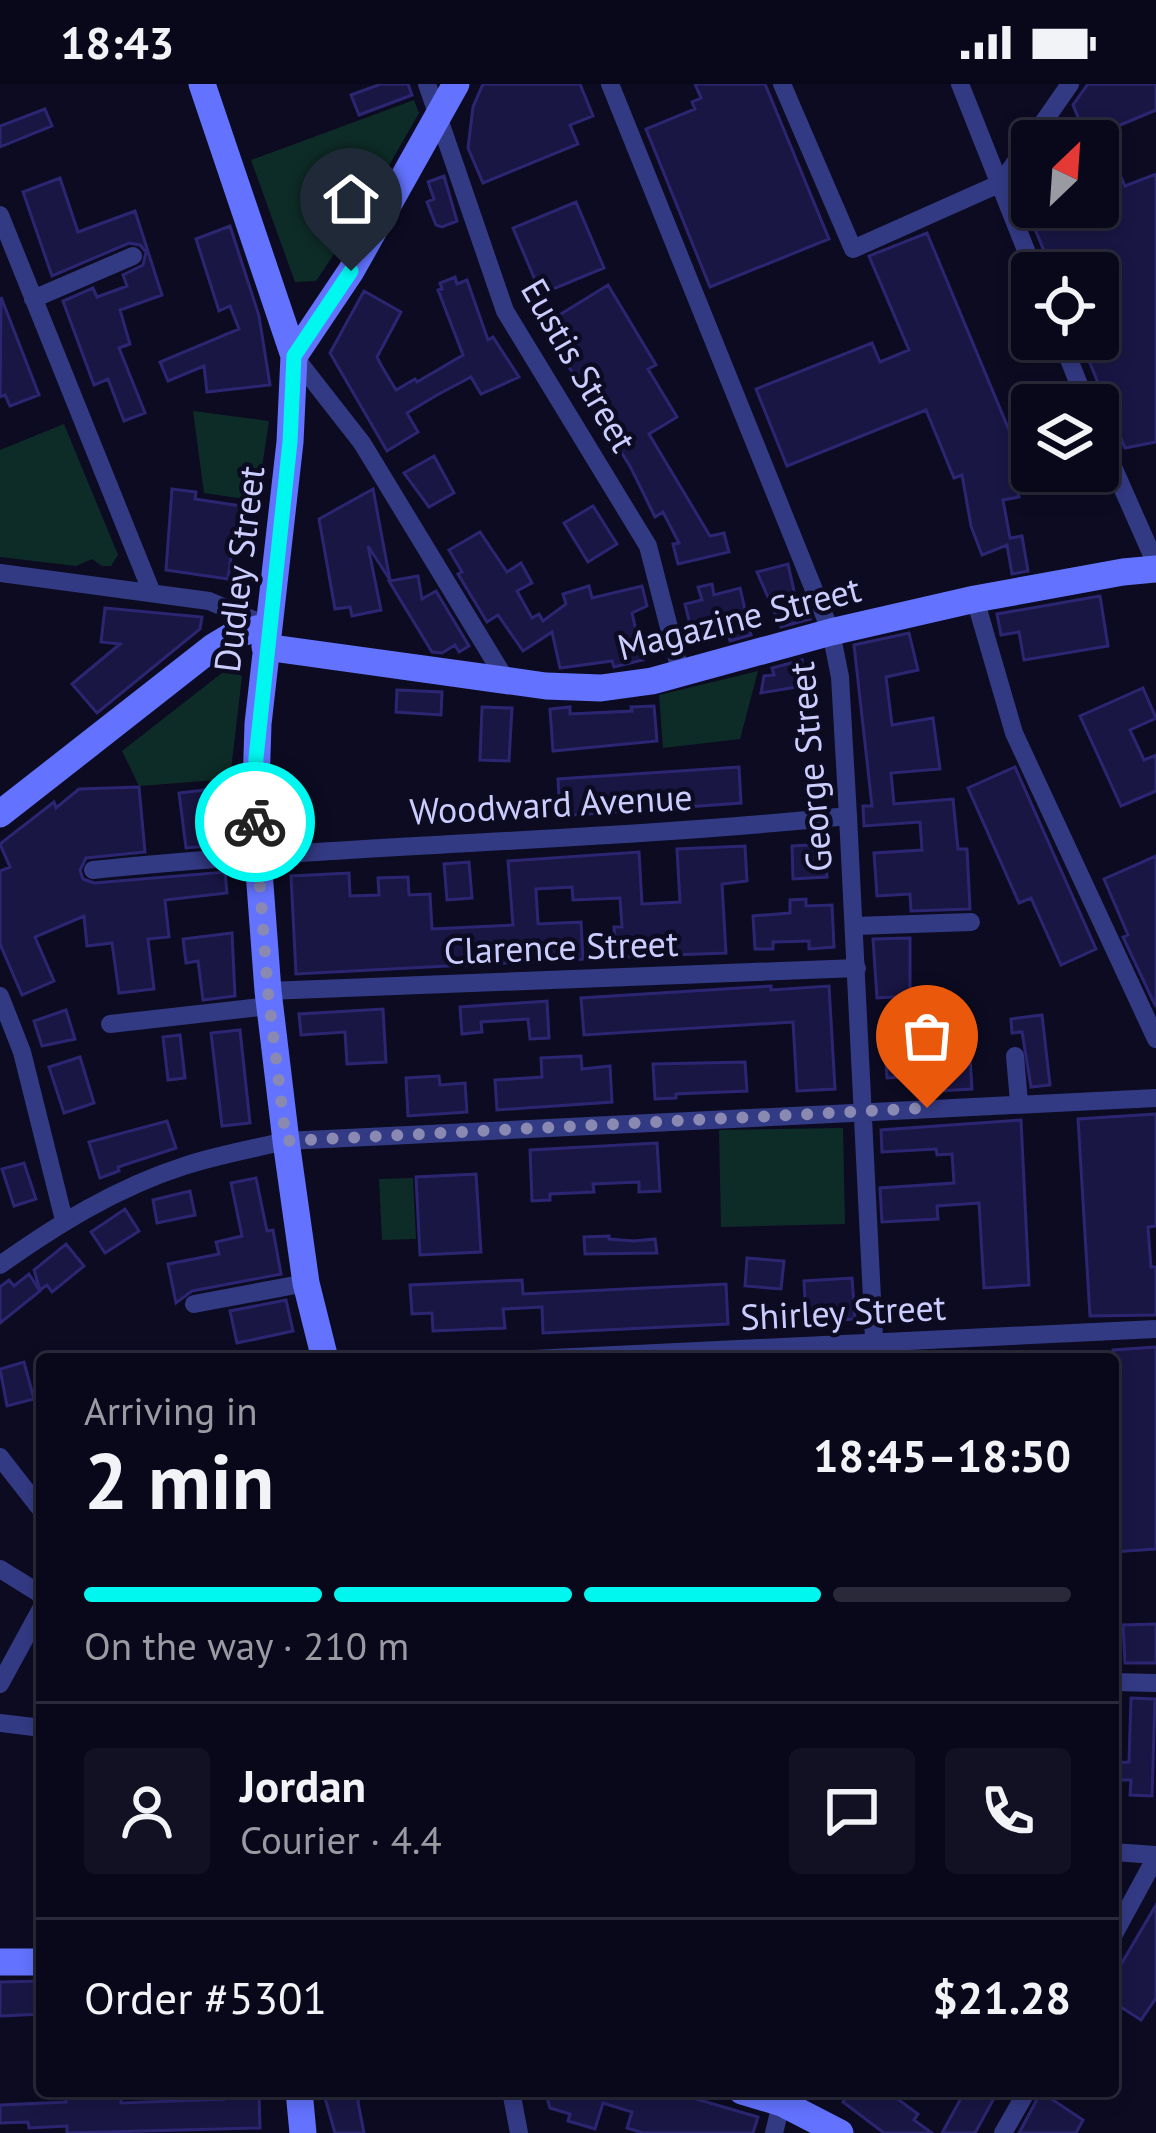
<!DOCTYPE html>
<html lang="en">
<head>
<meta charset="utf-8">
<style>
	body { margin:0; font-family:"PT Sans",sans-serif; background:#121123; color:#f1f3f6; height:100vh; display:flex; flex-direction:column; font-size:45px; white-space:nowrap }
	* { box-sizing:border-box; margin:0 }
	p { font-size:39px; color:#999aa2 }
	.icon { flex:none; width:66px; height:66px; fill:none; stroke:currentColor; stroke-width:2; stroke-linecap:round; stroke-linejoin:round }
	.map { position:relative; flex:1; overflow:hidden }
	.sheet { position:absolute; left:36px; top:1269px; width:1083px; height:744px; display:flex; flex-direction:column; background:#09081a; border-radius:12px; box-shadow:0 6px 18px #0003,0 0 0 3px #292939 }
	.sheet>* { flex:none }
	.needle { width:78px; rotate:25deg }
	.tools { position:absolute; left:1011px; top:36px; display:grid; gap:24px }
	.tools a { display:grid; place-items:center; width:108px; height:108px; border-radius:12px; background:#09081a; box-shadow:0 6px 18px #0003,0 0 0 3px #292939; font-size:60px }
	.pin { position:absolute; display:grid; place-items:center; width:102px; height:102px; color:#fff; margin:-123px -51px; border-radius:50% 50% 50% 0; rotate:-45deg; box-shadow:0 0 12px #0007 }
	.pin .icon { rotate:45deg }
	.courier { position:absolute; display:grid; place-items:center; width:120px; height:120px; margin:-60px; border:9px solid #00f7f0; border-radius:50%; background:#fff; color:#222; box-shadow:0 3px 15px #0007 }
	.summary em { font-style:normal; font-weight:700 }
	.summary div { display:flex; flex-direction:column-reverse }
	.summary { display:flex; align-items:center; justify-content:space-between; height:204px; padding:0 48px }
	h1 { font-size:78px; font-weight:700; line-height:90px }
	.bar { display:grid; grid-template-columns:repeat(4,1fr); gap:18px 12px; align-content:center; height:144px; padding:0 48px }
	.bar i { height:15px; border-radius:9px; background:#292939 }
	.bar .on { background:#00f7f0 }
	.bar p { grid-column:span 4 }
	.line { display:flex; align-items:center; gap:30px; padding:0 48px; border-top:3px solid #292939 }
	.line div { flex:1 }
	.round { display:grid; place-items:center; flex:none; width:126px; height:126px; border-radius:12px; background:#121123 }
	.status { display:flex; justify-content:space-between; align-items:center; height:84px; padding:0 60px; background:#09081a; direction:ltr }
	.status svg { height:33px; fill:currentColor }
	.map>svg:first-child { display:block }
	.green { fill:#0e2c27 }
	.building { fill:#191644; stroke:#2c2672; stroke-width:3 }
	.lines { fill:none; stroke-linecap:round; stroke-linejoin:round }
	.street { stroke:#333a84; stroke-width:18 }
	.secondary { stroke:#6373ff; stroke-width:27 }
	.done { stroke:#8989b2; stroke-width:12; stroke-dasharray:0 21.6 }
	.route { stroke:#00f7f0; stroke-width:15 }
	.labels { text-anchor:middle; stroke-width:9; stroke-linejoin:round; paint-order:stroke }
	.street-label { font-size:36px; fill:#cccdff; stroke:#0c0b22 }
</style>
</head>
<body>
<div class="status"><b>18:43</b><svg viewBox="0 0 49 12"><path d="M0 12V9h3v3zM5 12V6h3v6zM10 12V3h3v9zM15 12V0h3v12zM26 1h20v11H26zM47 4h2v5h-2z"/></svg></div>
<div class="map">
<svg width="1156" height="2049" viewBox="0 0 1156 2049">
	<rect width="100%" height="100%" fill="#0c0b22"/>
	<!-- green -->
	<path class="green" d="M414,16l5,13 -55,96 -48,72 -21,1 -44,-122z
		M193,327l76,10 -12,80 -53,-8z
		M64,340l54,131 -7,11h-9l-10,-7 -16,7 -76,-9v-107z
		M227,585l15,7 -12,103 -91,7 -17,-35z
		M758,587l-18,68 -77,9 -4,-53z
		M843,1044l2,96 -124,3 -2,-97z
		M413,1094l3,61 -34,1 -3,-61z"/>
	<!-- building -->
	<path class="building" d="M381,0h27l4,11 -53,20 -8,-20z
		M483,0h97l13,32 -23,9 8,19 -95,39 -15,-35 5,-41z
		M695,0h70l64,155 -119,48 -64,-158 49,-20 -3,-7 9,-4z
		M1088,0h68v26l-69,29 -14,-34z
		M45,25l7,17 -52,21v-21z
		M1156,90v268l-31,6 -45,-109h18v-66h-45l-27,-66h72v-21l23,-9 4,9z
		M444,92l13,45 -15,6 -6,-2 -9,-23 7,-3 -6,-17z
		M60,94l18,54 57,-21 27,84 -42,15 10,34 -11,4 26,65 -21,8 -16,-42 -14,6 -31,-84 30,-13 4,9 30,-11 -4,-11 20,-10 3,-13 -6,-7 -11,-2 -77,33 -29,-84z
		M576,118l28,66 -63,26 -28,-66z
		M230,142l29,90 11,69 -63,7 -3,-26 -36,15 -8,-19 79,-33 -9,-23 -11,5 -23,-72z
		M927,149l99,238 3,17 -12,2 2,7 -16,3 7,38 12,-2 6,35 -16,3 -5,-29 -25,10 -11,-29 -9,-51 -8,3 -28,-68 -139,56 -31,-77 116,-46 8,19 29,-12 -40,-94z
		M455,193l2,7 10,-4 21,60 5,-3 26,40 -38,17 -10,-17 -34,18 -30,18 11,19 -31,19 -57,-98 34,-62 37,21 -24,45 4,8 15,25 19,-11 2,3 46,-27 -25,-65 4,-1 -2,-6z
		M608,201l48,80 -8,4 29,48 -28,17 61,102 14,-3 5,19 -51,12 -5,-20 6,-1 -16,-31 -8,5 -24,-49 -88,-143z
		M1,213l38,98 -29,11 -5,-11 -5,2z
		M434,372l20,37 -25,14 -25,-34z
		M172,405l24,3 -1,7 53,8 -3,22 -10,-1 -7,51 -62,-9z
		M373,405l17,91 -22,-34 13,64 -29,6 -2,-9 -15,2 -16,-90z
		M593,422l24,38 -29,18 -24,-39z
		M480,448l27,40 14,-9 11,20 -15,8 15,27 7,-4 4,7 23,-17 -3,-10 26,-8 3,12 50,-12 5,20 -15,7 11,47 -29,7 -2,-6 -52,7 -8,-36 -29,19 -25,-36 -11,7 -29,-48 4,-2 -13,-22z
		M788,480l8,36 5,-1 9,20 -29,8 -24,-55z
		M418,492l4,23 14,-8 33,55 -10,6 -4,-7 -13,8 -10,-1 -43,-71z
		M712,500l2,11 26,-7 11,47 -21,6 -2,-8 -34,8 -9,-37 17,-4 -4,-13z
		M1100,512l8,50 -84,14 -5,-28 -18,3 -4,-21z
		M105,524l97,9 -2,12 -103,84 -25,-29 48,-40 -19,-2z
		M909,549l9,37 -32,7 6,48 41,-7 7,51 -49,4 3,31 59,-5 5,50h9l3,60 -59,2 -1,-17 -33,2 -3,-43 48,-3 -2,-28 -56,4 -1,-20h9l-18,-161z
		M802,576l1,26 -42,7 3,-17 10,-1 -2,-7z
		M1143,604l13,30 -26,12 14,30 12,-5v36l-35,15 -41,-90z
		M397,606l45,2 -1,23 -45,-3z
		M654,622l3,35 -104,10 -3,-42 20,-2v7l62,-3 -1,-4z
		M482,623l30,1 -3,53 -29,-1z
		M739,683l2,36 -181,13 -2,-37z
		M1015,683l81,182 -35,16 -30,-67 -12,5 -51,-115z
		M139,703l6,65 -59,6 -6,12 3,9 11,4 131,-11 2,21 -62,7 4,37 -21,2 6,50 -35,4 -7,-50 -25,3 -3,-30 -49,21 19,44 -32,14 -22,-51v-73l10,-4 -10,-23 54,-42 2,6 23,-19z
		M214,705l7,56 -35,3 -7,-55z
		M825,760l2,33 -34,2 -1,-33z
		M745,762l2,35 -25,3 4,69 -110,4 -2,-30h8l-2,-29 -47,2 -1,-13 -36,2 2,35 43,-2 2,37 -287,15 -5,-98 58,-3 1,23 29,-1 -1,-17 30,-1 1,18 21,-1 2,35 81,-4 -5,-64 131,-9 3,52 38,-2 -3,-53z
		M1156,772v151l-33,-70 5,-2 -24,-56z
		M469,778l3,36 -25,2 -3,-36z
		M806,815v7l26,-1 2,42 -25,2v-8l-36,1v7h-18l-2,-33 37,-3v-13z
		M232,849l3,63 -32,4 -5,-39 -12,2 -3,-24z
		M910,854v58l-33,2 -4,-59z
		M771,902v4l58,-4 6,103 -38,2 -4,-69 -209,13 -3,-37z
		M547,917l2,37 -19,1 -2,-20 -47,3 1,10 -20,2 -2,-27z
		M383,925l3,53 -39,2 -2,-32 -44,3 -2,-21z
		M66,926l9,29 -33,7 -8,-25z
		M1042,931l8,70 -19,2 -9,-55 -10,1 -1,-14z
		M240,946l10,93 -28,3 -11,-93z
		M180,951l5,43 -17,2 -5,-43z
		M969,957l3,48 -35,2 -1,-16 -49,3 -2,-31z
		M581,972l1,13 28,-3 2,36 -115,8 -2,-30 47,-3 -1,-19z
		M80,973l14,46 -30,10 -15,-46z
		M745,978l2,29 -71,3v4l-21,1 -2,-35z
		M439,992l1,9 25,-2 2,29 -59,4 -2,-38z
		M1156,1030v112l-8,1 3,40h5v48l-66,1 -12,-197z
		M1021,1036l8,165 -45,3 -5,-85 -42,3 1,13 -56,3 -2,-34 74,-5 -2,-29 -15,1 -1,-6 -54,3 -1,-22z
		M167,1037l9,27 -58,19 1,4 -19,7 -11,-36z
		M657,1059l3,48 -21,1v-10l-46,2 1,8 -44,2v6l-18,1 -2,-51z
		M24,1079l12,36 -22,7 -12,-37z
		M476,1090l5,78 -61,3 -4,-78z
		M256,1094l11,53 6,-1 8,44 -89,17 -16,12 -8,-39 51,-10 -3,-12 26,-6 -11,-53z
		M190,1107l5,24 -38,8 -4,-23z
		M125,1125l14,22 -34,22 -14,-21z
		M609,1152v3l25,2 21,-2 2,14 -72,1 -1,-17z
		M66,1160l18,22 -32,26 -5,-7 -7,5 -6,-20z
		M747,1174l37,3 -3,28 -36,-3z
		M29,1190l11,17 -40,32v-36l9,-7 5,6z
		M852,1194l3,41 -49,3 -2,-41z
		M522,1196l1,14 203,-10 2,40 -185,9 -1,-26 -39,2 2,19 -72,3 -1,-18 -20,1 -2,-29z
		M286,1216l7,31 -56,12 -7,-32z
		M1156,1263v202l-43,3v-93h5l-5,-109z
		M24,1278l10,37 -27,7 -7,-37z
		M1156,1540v39h-31l-2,-38z
		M1131,1614l24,1 -3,97 -22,-1 1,-15h-18v-17l16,-1z
		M1156,1821v93l-15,22 -28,-18v-24z
		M42,1897v33l-42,2v-34z
		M66,2007h55v12l104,-4v-8h34l1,37 -193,5v-7l-38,2 -1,-6 -28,1v-18l66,-3z
		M323,2007h39l-4,11 6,31h-29z
		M545,2007h124l89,26 -5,16h-110l-16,-5 5,-16 -29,-9 -8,26 -27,-8 2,-7 -20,-6z
		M852,2007h16l9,7 10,-7 31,23 -4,6 18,13h-48l-41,-31z
		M965,2007h33l-23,42h-33z
		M1041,2008l42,28 -7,13h-57z"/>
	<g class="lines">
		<!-- street -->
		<path class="street" d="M427,0l78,227 143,235 33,128
			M610,0l221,548 9,45 8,139 27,543
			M782,0l71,165 148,-66 69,-99
			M960,0l75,189
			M0,131l152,378
			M33,215l100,-43
			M1061,255l26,66
			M294,272l68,87 144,237
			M1098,349l58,131
			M0,489l209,28 59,25
			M975,515l39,134 142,306
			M93,786c252,-26 504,-28 755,-54
			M855,842l116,-4
			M268,907l589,-23
			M0,912l22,56 42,168
			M110,940l159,-18
			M1015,972l4,46
			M0,1181c58,-41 116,-77 184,-99 33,-11 68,-17 102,-25l870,-43
			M194,1220l112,-21
			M532,1275l624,-30
			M0,1373l42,54
			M0,1485l42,26
			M1113,1598l43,1
			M0,1600l42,-77
			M0,1639l42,5
			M1113,1768l43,3
			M1113,1852l43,-79
			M511,2007l8,42
			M774,2049l9,-37
			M1003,2049l24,-42"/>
		<!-- secondary -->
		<path class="secondary" d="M202,0l92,272 -4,86 -32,282 -3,94 13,173 18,150 20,142 19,76
			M294,272l57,-85 105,-187
			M265,563l281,39 55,2 51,-7 179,-49 144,-33 148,-27 33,-3
			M0,730l213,-167 20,-12 35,-9
			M0,1878h42
			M299,2007l4,42
			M742,2007l40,12 58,30"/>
	</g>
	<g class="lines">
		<!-- done -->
		<path class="done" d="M255,738l13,170 18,149 641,-33"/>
		<!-- route -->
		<path class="route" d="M255,738l1,-64 34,-316 4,-86 57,-85"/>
	</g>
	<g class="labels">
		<!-- street labels -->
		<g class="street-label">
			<text transform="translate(579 281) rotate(60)" y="13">Eustis Street</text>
			<text transform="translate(239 485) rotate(-83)" y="13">Dudley Street</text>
			<text transform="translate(739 534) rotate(-14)" y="13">Magazine Street</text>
			<text transform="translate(810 683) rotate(-95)" y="13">George Street</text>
			<text transform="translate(551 720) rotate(-3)" y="13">Woodward Avenue</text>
			<text transform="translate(561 863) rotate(-2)" y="13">Clarence Street</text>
			<text transform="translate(843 1228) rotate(-3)" y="13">Shirley Street</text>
		</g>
	</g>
</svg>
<div class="tools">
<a><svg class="needle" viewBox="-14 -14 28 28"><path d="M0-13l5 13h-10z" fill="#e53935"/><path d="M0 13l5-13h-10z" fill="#999aa2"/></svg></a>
<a><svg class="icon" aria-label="locate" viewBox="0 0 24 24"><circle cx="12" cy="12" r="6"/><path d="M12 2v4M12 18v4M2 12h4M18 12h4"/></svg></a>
<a><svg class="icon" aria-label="layers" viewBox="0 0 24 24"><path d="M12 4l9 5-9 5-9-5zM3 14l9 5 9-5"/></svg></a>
</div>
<div class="pin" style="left:927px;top:1024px;background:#ea580c"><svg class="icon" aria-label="bag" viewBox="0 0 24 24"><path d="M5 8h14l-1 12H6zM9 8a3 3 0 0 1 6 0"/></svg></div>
<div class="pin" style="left:351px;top:187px;background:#1f2937"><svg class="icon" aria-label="home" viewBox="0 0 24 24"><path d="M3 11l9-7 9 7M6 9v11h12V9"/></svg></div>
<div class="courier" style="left:255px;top:738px"><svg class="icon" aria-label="bike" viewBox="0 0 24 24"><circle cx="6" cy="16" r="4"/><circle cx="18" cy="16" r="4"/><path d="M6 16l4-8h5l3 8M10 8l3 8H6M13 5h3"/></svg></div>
<section class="sheet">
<div class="summary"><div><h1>2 min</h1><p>Arriving in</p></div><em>18:45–18:50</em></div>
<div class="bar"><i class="on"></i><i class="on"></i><i class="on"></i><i></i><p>On the way · 210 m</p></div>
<div class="line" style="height:216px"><a class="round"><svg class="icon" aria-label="person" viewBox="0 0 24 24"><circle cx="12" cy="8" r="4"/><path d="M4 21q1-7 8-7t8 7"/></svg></a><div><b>Jordan</b><p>Courier · 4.4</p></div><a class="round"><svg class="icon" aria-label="chat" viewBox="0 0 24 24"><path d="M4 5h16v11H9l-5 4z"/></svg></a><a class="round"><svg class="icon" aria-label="phone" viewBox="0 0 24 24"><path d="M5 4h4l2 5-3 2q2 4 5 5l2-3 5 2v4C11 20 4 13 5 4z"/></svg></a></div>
<div class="line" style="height:156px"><div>Order #5301</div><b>$21.28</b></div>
</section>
</div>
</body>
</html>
